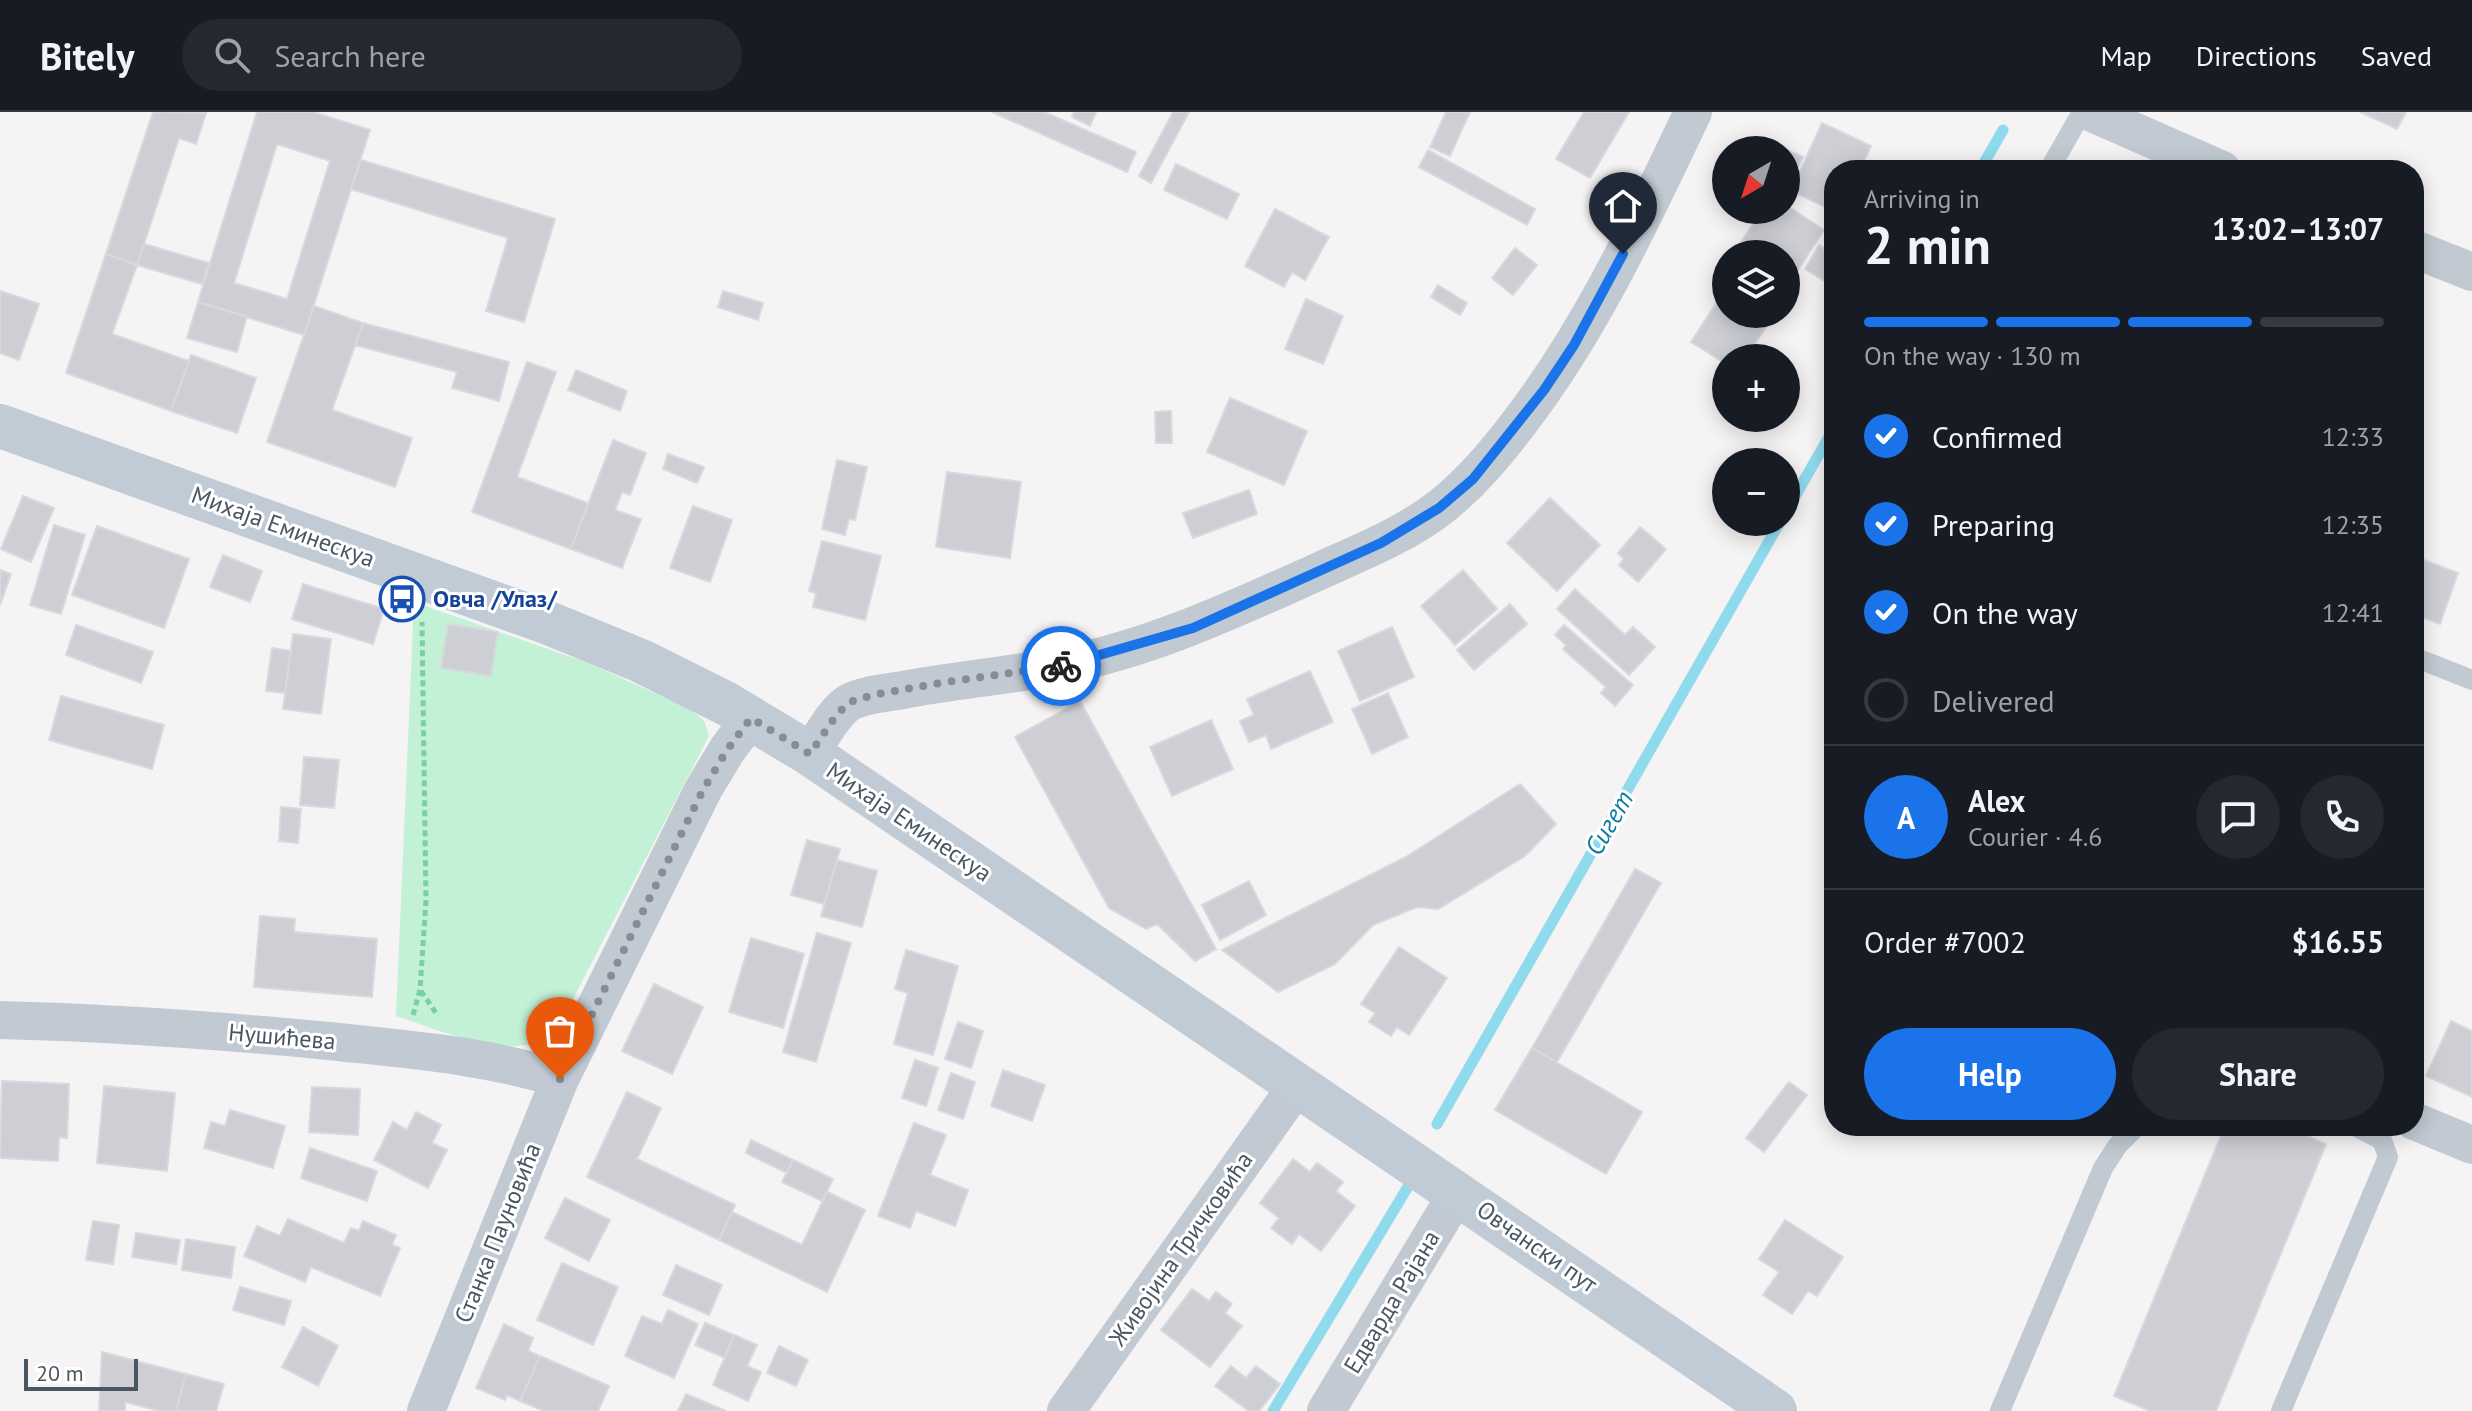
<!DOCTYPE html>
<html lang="en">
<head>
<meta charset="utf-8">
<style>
	body { margin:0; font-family:"PT Sans",sans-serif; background:#242831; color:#f1f3f6; height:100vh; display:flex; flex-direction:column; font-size:30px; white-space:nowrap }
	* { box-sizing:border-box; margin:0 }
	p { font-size:26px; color:#9ea1a6 }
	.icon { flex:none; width:44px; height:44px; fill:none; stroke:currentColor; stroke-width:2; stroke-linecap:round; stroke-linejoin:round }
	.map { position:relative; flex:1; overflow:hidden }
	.panel { position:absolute; left:1824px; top:48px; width:600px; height:976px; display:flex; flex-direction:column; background:#171b24; border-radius:32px; box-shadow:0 4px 20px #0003 }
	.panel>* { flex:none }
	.needle { width:52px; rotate:219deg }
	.tools { position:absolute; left:1712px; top:24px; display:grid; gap:16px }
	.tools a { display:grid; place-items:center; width:88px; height:88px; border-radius:50%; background:#171b24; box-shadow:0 4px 20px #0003; font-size:40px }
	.scale { position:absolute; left:24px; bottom:20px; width:114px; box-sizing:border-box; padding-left:8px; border:4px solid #4a5661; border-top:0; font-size:22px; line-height:28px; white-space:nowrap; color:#4a5661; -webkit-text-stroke:6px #fff; paint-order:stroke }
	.pin { position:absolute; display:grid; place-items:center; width:68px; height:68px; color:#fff; margin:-82px -34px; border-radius:50% 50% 50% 0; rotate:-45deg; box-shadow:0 0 8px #0007 }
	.pin .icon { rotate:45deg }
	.courier { position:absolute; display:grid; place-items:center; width:80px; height:80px; margin:-40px; border:6px solid #1a73e8; border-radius:50%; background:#fff; color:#222; box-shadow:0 2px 10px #0007 }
	.headline em { font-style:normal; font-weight:600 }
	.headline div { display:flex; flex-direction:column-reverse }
	.headline { display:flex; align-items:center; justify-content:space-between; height:136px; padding:0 40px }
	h1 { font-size:52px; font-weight:600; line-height:60px }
	.bar { display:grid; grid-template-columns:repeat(4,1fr); gap:12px 8px; align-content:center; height:96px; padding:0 40px }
	.bar i { height:10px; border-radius:6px; background:#363941 }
	.bar .current { background:#1a73e8 }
	.bar p { grid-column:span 4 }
	.line { display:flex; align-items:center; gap:20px; padding:0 40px; border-top:2px solid #363941 }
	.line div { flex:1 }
	.round { display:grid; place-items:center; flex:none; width:84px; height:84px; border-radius:42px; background:#242831 }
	ol { padding:0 40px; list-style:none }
	li { display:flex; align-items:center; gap:24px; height:88px }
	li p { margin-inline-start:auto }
	li .icon { padding:8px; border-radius:50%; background:#1a73e8; color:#fff; stroke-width:4 }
	li:last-child { color:#9ea1a6 }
	li i { width:44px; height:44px; border:4px solid #363941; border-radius:50% }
	.primary-button { display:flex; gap:16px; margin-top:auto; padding:16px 40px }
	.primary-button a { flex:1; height:92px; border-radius:48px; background:#1a73e8; color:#fff; font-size:32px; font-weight:600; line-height:92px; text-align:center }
	.primary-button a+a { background:#242831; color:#f1f3f6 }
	header { display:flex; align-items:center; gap:48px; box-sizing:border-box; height:112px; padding:0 40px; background:#171b24; border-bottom:2px solid #363941 }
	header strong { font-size:38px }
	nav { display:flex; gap:44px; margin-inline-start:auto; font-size:28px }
	.search { width:560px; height:72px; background:#242831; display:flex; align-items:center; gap:20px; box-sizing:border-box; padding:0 28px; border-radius:44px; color:#9ea1a6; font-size:30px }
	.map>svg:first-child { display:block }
	.green { fill:#c3f1d5 }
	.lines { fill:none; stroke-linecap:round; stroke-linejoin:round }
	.stream { stroke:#90daee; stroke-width:11 }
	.building { fill:#cdcfd5; stroke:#d7d9de; stroke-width:2; fill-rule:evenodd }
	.path { stroke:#7ad0a6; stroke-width:5; stroke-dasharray:6 4; stroke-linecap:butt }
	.lane { stroke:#c1cad2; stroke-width:20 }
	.street { stroke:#c1cad2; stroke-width:38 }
	.secondary { stroke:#c1cbd6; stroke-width:44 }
	.done { stroke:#868d94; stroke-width:8; stroke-dasharray:0 14.4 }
	.route { stroke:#1a73e8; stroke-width:10 }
	.labels { text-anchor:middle; stroke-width:6; stroke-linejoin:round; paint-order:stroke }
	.street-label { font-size:24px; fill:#4a5661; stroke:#fff }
	.transit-label { font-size:24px; font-weight:bold; fill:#164399; stroke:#fff; text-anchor:start }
	.water-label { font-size:26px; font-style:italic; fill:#0c7c9b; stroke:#fff }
</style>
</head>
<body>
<header>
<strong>Bitely</strong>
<div class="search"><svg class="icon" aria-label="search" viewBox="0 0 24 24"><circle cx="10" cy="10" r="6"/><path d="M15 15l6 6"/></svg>Search here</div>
<nav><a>Map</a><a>Directions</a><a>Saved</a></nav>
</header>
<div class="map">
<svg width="2472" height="1299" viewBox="0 0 2472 1299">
	<rect width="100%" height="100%" fill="#f5f3f3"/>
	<!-- green -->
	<path class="green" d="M414,490l174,61 104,47 12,11 5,15 -151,292c-6,4 -14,11 -21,14 -40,15 -102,-14 -141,-26z"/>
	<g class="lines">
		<!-- stream -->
		<path class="stream" d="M1980,58l23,-40
			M1786,400l48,-84
			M1437,1012l343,-602
			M1273,1299l139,-231"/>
	</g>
	<!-- building -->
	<path class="building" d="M153,0l53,1 -10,31 -17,-6 -42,127 -31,-11z
		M257,0h56l57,18 -66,205 -106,-33zM277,32l53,17 -43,138 -53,-16z
		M992,0h52l92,40 -9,20z
		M1074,0h22l-6,14 -18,-9z
		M1173,0h16l-38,71 -12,-7z
		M1446,0h24l-20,44 -20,-9z
		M1584,0h45l-39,66 -34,-19z
		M2360,0h46l-9,17z
		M1822,11l49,23 -11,24h-26v41l-43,-20z
		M1780,35l23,10 -15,29 -2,-1v-35h-7z
		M1428,38l107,59 -8,16 -108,-58z
		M361,48l194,59 -31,103 -38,-11 22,-73 -157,-49z
		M1176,52l63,30 -12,25 -63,-29z
		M1786,93l38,25 -37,57 -1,-33 -52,-1 28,-43h24z
		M1275,97l54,28 -24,43 -13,-8 -8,15 -39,-21z
		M144,132l65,19 -7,21 -65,-19z
		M1819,133l15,9v18l-6,11 -23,-14z
		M1515,136l22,17 -24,30 -21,-17z
		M106,142l31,11 -25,69 77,27 -18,50 -105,-38z
		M1438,173l29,18 -7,12 -29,-18z
		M1725,178l1,24h36l9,6 -26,38h-19v6l-35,-22z
		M0,179l39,13 -20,56 -19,-7z
		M723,179l40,12 -5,17 -40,-13z
		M1306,187l37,17 -20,48 -38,-15z
		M198,190l49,14 -10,36 -50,-14z
		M314,194l49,17 -31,87 80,28 -17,49 -128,-45z
		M363,211l146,39 -10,39 -47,-13 5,-16 -102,-27z
		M191,243l65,23 -19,55 -66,-22z
		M527,250l29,10 -39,105 71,26 -17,46 -99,-37z
		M576,258l51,21 -7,20 -52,-21z
		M1230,286l77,33 -23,54 -77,-33z
		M1171,299l1,32h-16l-1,-31z
		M613,328l33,13 -16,42 -8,-3 -7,18 26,9 -19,49 -51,-19z
		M668,342l36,13 -7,16 -34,-14z
		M837,348l30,7 -12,53 -6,-1 -4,16 -23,-6z
		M947,360l74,10 -11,76 -74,-11z
		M1249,378l8,24 -64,24 -10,-25z
		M23,384l31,12 -23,54 -30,-13z
		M1550,386l50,47 -43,46 -50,-48z
		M693,394l39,14 -22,62 -40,-14z
		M54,413l31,10 -24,79 -31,-9z
		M97,414l92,33 -25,69 -92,-33z
		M1640,415l26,22 -28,33 -19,-17 5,-6 -6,-6z
		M822,429l59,15 -16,64 -52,-13 3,-14 -7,-2z
		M223,443l39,16 -12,31 -40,-15z
		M2414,444l44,17 -18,51 -26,-10z
		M0,458l11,4 -11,31z
		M1463,458l34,39 -42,36 -34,-39z
		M303,472l81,25 -11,35 -81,-25z
		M1575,477l50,46 8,-8 22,20 -26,28 -72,-66z
		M1510,492l17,20 -53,46 -17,-20z
		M448,512l50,8 -7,44 -50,-8z
		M76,513l77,27 -12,31 -75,-28z
		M1564,513l69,60 -18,21 -14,-13 5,-6 -43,-38 3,-4 -11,-10z
		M1392,515l22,50 -54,24 -22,-50z
		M293,522l38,5 -10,75 -38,-5z
		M272,536l19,3 -6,42 -19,-2z
		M1310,559l23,51 -62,27 -5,-14 -17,7 -9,-21 14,-6 -7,-16z
		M1388,581l20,44 -36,17 -20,-45z
		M61,584l103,29 -12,44 -103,-29z
		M1080,589l136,248 -21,12 -38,-37 -11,5 -37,-21 -94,-171z
		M1211,608l22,49 -61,27 -22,-49z
		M304,645l35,3 -5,48 -34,-3z
		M1520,672l36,40 -31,32 -87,53 -21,-2 -44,18 -38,39 -57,28 -56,-42 184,-93z
		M281,695l20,2 -3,34 -19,-2z
		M807,728l33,9 -16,55 -33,-9z
		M837,748l40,11 -15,56 -41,-11z
		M1635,757l26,14 -104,179 -25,-14z
		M1249,769l17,34 -46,25 -18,-35z
		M260,804l35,3 -1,13 83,7 -5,58 -118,-10z
		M817,821l34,10 -35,119 -33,-10z
		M751,826l53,16 -21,74 -54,-16z
		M1399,835l48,31 -38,57 -12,-8 -6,9 -22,-14 6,-9 -14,-9z
		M906,838l52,16 -25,89 -39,-11 14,-51 -13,-4z
		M654,872l49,23 -31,67 -50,-23z
		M2451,909l21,10v66l-46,-21z
		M958,910l25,9 -12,37 -26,-9z
		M1532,936l110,64 -36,62 -111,-64z
		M915,948l23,8 -12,38 -24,-8z
		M1003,958l42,15 -13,36 -41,-15z
		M951,961l24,9 -12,37 -25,-9z
		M2,969l67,3 -2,54 -8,-1 -1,24 -58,-3z
		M1789,970l18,13 -43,57 -18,-14z
		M104,974l71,7 -8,78 -70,-8z
		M312,975l48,2 -2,46 -49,-3z
		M627,980l34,16 -24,51 98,46 -16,35 -132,-63z
		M230,998l55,16 -12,42 -69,-20 7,-26 14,4z
		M416,1000l25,13 -9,18 15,7 -19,38 -54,-28 19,-38 14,8z
		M914,1011l32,12 -16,40 38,15 -13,36 -39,-15 -6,17 -32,-12z
		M2225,1014h59l42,18 -110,267h-66l-36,-15z
		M751,1028l42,20 -6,13 -41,-20z
		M310,1036l67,23 -10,30 -66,-23z
		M1293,1047l17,13 7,-9 26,19 -7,9 19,15 -34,45 -22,-17 -7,10 -21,-16 8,-10 -19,-15z
		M793,1048l40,19 -11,22 -40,-19z
		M827,1080l38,18 -38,82 -108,-52 13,-28 70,33z
		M565,1086l45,22 -21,41 -44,-23z
		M288,1107l56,24 7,-15 8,3 4,-10 33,14 -4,10 8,3 -20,48 -69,-29 -6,15 -61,-26 13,-30 23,10z
		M1785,1108l58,37 -26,39 -9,-5 -16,23 -29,-19 16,-23 -20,-13z
		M93,1109l26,4 -6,39 -27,-4z
		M136,1121l44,7 -4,24 -44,-7z
		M186,1127l49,8 -4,31 -49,-8z
		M562,1151l56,24 -25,58 -56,-25z
		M676,1153l46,20 -13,30 -46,-20z
		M240,1175l51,14 -7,24 -51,-15z
		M1192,1177l17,12 7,-9 16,12 -7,9 17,13 -32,41 -49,-37z
		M668,1198l30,14 -24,54 -49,-22 17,-40 20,8z
		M705,1211l29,12 -9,23 -30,-13z
		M504,1212l29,14 -5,13 12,5 -20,45 -13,-6 -2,5 -29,-12z
		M303,1215l35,19 -20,40 -36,-19z
		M734,1223l23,10 -10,21 14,6 -13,29 -35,-16z
		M779,1234l29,14 -12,26 -29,-13z
		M102,1240l84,22 -10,37h-16l-35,-9v9h-26z
		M540,1244l69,30 -11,25h-54l-24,-10z
		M1231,1254l15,12 10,-12 24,18 -21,27h-10l-34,-25z
		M186,1262l38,10 -8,27h-40z
		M686,1282l40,17h-48z"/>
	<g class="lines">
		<!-- path -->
		<path class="path" d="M421,879l17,25
			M413,903l7,-25 6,-90 -4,-278"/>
		<!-- lane -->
		<path class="lane" d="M2049,58l33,-58
			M2414,545l58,23
			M2000,1299l103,-243 15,-23 19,-19
			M2281,1299l107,-254 -6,-17 -27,-14"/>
		<!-- street -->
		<path class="street" d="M2090,0l132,58
			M2414,137l58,23
			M810,642c11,-16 23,-42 40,-52 16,-8 37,-9 53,-12 52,-10 104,-14 156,-24 90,-17 171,-55 254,-92 43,-20 91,-38 129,-68 30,-24 54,-53 77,-83 73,-95 123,-204 174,-311
			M0,908c113,3 227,11 339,22 76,8 149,14 221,37
			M2414,1009l58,24
			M426,1299l134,-332 143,-289 24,-40 24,-32
			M1066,1299l230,-324
			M1326,1299l132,-219"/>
		<!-- secondary -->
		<path class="secondary" d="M0,314l546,196 95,39 86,43 83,50c320,220 645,436 965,657"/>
	</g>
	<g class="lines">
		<!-- done -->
		<path class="done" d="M560,967l143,-289 24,-40 24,-32 59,36 27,-40 13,-12 23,-7 67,-12 121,-17"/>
		<!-- route -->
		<path class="route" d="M1061,554l132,-38 188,-85 58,-35 34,-29 71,-89 30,-45 49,-91"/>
	</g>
	<!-- icons -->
	<defs>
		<g id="bus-ring" transform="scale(2.3)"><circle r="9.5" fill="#fff" stroke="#1a4fb4" stroke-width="1.5"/><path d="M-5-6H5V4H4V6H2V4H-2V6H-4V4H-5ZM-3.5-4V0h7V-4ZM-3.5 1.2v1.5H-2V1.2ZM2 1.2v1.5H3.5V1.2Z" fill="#1a4fb4"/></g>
	</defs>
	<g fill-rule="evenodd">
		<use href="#bus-ring" x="402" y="487"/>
	</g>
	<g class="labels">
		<!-- street labels -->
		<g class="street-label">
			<text transform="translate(283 415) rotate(20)" y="8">Михаја Еминескуа</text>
			<text transform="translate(909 710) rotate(34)" y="8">Михаја Еминескуа</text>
			<text transform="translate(282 925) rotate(5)" y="8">Нушићева</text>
			<text transform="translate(498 1121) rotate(-68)" y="8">Станка Пауновића</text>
			<text transform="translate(1537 1135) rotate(35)" y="8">Овчански пут</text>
			<text transform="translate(1181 1137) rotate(-55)" y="8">Живојина Тричковића</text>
			<text transform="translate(1392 1190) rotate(-59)" y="8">Едварда Рајана</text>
		</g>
		<!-- transit labels -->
		<g class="transit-label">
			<text x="433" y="495">Овча /Улаз/</text>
		</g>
		<!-- water labels -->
		<g class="water-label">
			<text transform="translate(1609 711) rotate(-60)" y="9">Сигет</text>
		</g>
	</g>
</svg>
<div class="tools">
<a><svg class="needle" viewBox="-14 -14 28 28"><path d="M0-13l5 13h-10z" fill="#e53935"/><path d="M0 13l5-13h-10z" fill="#9ea1a6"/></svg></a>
<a><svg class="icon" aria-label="layers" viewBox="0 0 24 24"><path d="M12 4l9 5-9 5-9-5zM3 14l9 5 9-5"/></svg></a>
<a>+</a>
<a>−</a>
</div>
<div class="scale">20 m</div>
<div class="pin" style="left:560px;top:967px;background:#ea580c"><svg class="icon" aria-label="bag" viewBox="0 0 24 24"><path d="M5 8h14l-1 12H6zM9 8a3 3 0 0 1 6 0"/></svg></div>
<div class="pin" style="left:1623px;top:142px;background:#1f2937"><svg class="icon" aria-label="home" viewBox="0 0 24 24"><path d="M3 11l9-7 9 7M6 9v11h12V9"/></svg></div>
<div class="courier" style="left:1061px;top:554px"><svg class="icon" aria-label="bike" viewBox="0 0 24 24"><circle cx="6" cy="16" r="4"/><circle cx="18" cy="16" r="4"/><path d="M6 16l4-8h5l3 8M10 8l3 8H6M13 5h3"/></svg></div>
<section class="panel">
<div class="headline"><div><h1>2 min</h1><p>Arriving in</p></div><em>13:02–13:07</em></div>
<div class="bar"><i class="current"></i><i class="current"></i><i class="current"></i><i></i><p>On the way · 130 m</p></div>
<ol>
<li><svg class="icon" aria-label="check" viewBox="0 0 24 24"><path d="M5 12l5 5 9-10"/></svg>Confirmed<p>12:33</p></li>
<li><svg class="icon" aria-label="check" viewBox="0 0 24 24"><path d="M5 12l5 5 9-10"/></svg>Preparing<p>12:35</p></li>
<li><svg class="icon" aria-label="check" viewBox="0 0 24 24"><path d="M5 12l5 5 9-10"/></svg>On the way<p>12:41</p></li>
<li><i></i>Delivered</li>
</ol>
<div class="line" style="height:144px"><b class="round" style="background:#1a73e8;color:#fff">A</b><div><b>Alex</b><p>Courier · 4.6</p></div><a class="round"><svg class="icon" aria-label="chat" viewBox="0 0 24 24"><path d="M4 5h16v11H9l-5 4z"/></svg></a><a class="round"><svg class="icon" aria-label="phone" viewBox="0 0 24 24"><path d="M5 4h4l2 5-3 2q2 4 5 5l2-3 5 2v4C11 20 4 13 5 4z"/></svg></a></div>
<div class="line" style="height:104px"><div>Order #7002</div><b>$16.55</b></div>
<div class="primary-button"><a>Help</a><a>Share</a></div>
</section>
</div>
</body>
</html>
